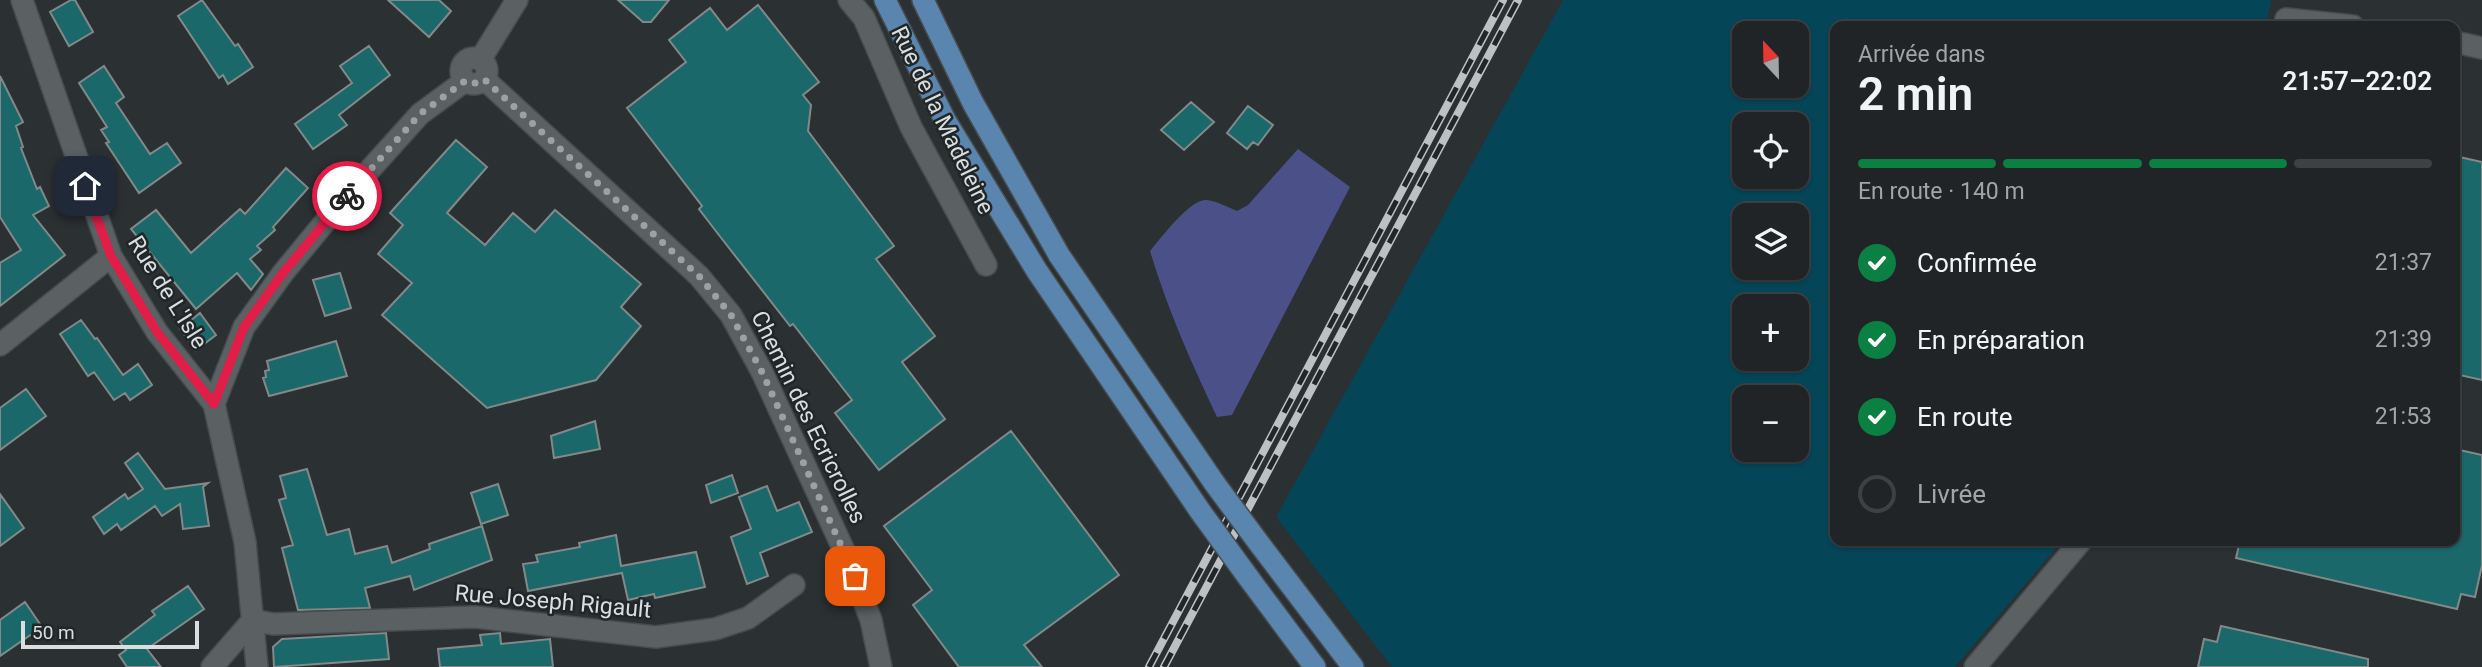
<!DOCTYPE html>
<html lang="fr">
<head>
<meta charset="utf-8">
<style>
	body { margin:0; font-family:Roboto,sans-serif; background:#282c2e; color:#f1f3f6; height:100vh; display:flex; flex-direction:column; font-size:26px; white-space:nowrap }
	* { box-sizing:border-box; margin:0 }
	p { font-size:23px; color:#a2a4a7 }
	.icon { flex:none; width:38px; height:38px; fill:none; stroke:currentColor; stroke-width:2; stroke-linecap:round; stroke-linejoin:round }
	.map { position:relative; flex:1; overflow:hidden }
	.sheet { position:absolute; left:1830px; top:21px; width:630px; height:525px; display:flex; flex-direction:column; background:#202426; border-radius:14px; box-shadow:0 2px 5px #0004,0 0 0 2px #3d4143 }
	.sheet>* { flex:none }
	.needle { width:46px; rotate:338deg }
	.buttons { position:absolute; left:1732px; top:21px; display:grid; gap:14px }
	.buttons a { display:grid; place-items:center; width:77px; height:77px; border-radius:14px; background:#202426; box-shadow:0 2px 5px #0004,0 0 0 2px #3d4143; font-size:35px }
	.scale { position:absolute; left:21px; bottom:18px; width:178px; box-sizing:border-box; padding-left:7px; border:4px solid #dbdedf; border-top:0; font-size:19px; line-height:24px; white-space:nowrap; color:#dbdedf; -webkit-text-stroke:5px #212628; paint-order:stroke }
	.pin { position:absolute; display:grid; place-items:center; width:60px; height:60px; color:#fff; margin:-30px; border-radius:14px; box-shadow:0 4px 10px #0006 }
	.courier { position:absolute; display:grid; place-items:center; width:70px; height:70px; margin:-35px; border:5px solid #e11d48; border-radius:50%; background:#fff; color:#222; box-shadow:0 2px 9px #0007 }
	.head em { font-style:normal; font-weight:600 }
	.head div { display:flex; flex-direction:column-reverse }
	.head { display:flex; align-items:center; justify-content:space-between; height:119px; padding:0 28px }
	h1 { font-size:46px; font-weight:600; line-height:52px }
	.bar { display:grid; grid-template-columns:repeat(4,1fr); gap:10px 7px; align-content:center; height:84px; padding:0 28px }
	.bar i { height:9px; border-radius:5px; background:#3d4143 }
	.bar .selected { background:#0b8043 }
	.bar p { grid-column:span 4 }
	ol { padding:0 28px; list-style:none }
	li { display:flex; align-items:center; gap:21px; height:77px }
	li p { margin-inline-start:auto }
	li .icon { padding:7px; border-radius:50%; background:#0b8043; color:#fff; stroke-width:4 }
	li:last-child { color:#a2a4a7 }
	li i { width:38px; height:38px; border:4px solid #3d4143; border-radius:50% }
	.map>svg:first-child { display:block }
	.green { fill:#044557; fill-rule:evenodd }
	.water { fill:#4b5088 }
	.building { fill:#1a6869; stroke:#838989; stroke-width:2 }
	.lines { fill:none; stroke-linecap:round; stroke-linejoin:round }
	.minor-casing { stroke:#474b4d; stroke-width:24 }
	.major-casing { stroke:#474b4d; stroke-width:24 }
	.minor { stroke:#5b6063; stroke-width:21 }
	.major { stroke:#5a85af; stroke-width:21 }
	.rail-casing { stroke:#bec1c3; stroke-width:8 }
	.rail { stroke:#212628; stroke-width:5; stroke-dasharray:16; stroke-linecap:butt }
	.major-bridge-casing { stroke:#474b4d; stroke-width:24; stroke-linecap:butt }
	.major-bridge { stroke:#5a85af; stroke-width:21 }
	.done { stroke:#9da1a2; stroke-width:7; stroke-dasharray:0 12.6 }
	.route { stroke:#e11d48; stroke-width:9 }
	.labels { text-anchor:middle; stroke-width:5; stroke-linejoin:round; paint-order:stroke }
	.street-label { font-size:23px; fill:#dbdedf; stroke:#212628 }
</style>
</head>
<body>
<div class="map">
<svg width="2482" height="667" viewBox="0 0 2482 667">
	<rect width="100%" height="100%" fill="#2b3032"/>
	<!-- green -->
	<path class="green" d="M1563,0h708l-5,26h-430v515h226l-107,126h-563l-116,-150zM1745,33h52v53h-52zM1745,124h52v53h-52zM1745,215h52v53h-52zM1745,306h52v53h-52zM1745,397h52v53h-52z"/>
	<!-- water -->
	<path class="water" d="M1298,149l52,38 -118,228 -15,2c-26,-55 -50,-109 -67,-166 10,-12 40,-52 56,-51 10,1 22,7 31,11l11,-6z"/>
	<!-- building -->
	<path class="building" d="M71,0h4l18,32 -24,14 -19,-34z
		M202,0l33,46 3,-2 15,23 -25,17 -5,-9 -4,3 -41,-62z
		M388,0h51l12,11 -22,26z
		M618,0h51l-18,22h-8z
		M758,5l61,77 -16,13 8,10 -3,26 86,115 -18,13 59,77 -33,26 43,57 -66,51 -44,-57 17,-13 -59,-76 -3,2 -68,-87 -23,-30 3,-3 -75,-98 59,-46 -17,-22 41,-32 17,22z
		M369,46l21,29 -51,40 8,10 -34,24 -18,-25 57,-41 -12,-17z
		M104,66l20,31 -8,6 34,51 17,-11 14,20 -42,30 -33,-50 3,-1 -8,-12 6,-3 -28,-44z
		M0,76l23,46 -7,4 7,21 -2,1 16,41 3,-2 9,19 -16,9 32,40 -65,51v-43l21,-13 -21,-33z
		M1191,102l23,20 -30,28 -23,-20z
		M1248,106l25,19 -15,20 -5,-3 -6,7 -20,-16z
		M456,140l31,27 -40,46 38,32 28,-32 22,19 20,-22 86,74 -20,23 20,19 -45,54 -109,28 -105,-93 30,-32 -34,-29 25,-29 -13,-12z
		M2455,156l27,6v218l-27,-6z
		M286,168l22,20 -35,39 2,3 -18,16 4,4 -11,9 13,15 -12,16 -14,-17 -41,36 -65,-80 25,-19 35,43 49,-44 5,5z
		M340,273l11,35 -26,8 -12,-36z
		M200,313l16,22 -20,15 -16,-21z
		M81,320l14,19 2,-1 26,37 15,-11 14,21 -22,15 -5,-7 -11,7 -20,-28 -6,4 -28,-42z
		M336,341l11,35 -78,20 -6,-18 3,-1 -1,-6 4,-1 -2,-9z
		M26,389l20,27 -46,34v-42z
		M595,421l5,28 -46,9 -3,-22z
		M1011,431l108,144 -95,70 18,22h-83l-46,-62 19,-15 -48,-64z
		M2455,449l27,6v110l-7,32 -14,-3 -4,15 -221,-51 4,-17h215z
		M138,453l27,36 43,-6 -5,4 6,39 -26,3 -3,-25 -18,12 -7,-10 -34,24 -4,-6 -13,10 -11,-17 32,-23 3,5 15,-10 -18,-26z
		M307,469l20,66 22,-6 6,25 32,-8 5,17 38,-14 -1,-5 53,-18 10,34 -78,30 -4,-14 -45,12 5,20 -72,2 -16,-62 11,-3 -14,-45 7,-2 -6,-22z
		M732,475l6,18 -27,10 -5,-18z
		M498,484l10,31 -27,9 -10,-31z
		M767,486l10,25 22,-9 13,30 -52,21 8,23 -21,8 -16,-47 20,-8 -12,-32z
		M0,494l24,34 -24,18z
		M616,535l5,31 75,-14 9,35 -50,11 -1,-4 -26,6 -6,-27 -94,18 -5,-27 15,-2 -2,-7 44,-8 -1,-4z
		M188,586l16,23 -57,40 14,18h-34l-8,-12 7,-5 -6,-8 35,-27 -3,-4z
		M25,602l17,25 -42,29v-36z
		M2221,626l147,33v8h-170l6,-28 13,3z
		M386,633l3,26 -115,8 -1,-20 9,-8z
		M500,633l1,11 49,-5 3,28h-113l-2,-18 44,-4 -2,-10z"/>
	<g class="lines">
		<!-- minor casing -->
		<g class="minor-casing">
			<path id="minor" d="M22,0l89,256 46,76 57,72
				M849,0l15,18 47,109 75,138
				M2284,26l2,-7 67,7
				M2455,42l27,6
				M461 71a13 13 0 1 1 26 0a13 13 0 1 1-26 0Z
				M480,60l37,-60
				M484,79l215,197 32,39 31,57 84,183 25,65 10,47
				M0,345l111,-89
				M253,620l20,4 202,-7 181,20 59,-8 33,-11 46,-33
				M212,667l41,-47
				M257,667l-12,-125 -31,-138 30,-77 39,-54 65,-79 72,-80 45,-33
				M1975,667l106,-126"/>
		</g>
		<!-- major casing -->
		<g class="major-casing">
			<path id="major" d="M885,0l60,120 92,151 163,240
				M923,0l50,103 86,152 156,229
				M1261,546l92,121
				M1248,577l67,90"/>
		</g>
		<!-- minor -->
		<use href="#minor" class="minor"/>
		<!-- major -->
		<use href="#major" class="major"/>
		<!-- rail casing -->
		<g class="rail-casing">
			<path id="rail" d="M1149,667l354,-667
				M1164,667l354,-667"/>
		</g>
		<!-- rail -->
		<use href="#rail" class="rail"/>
		<!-- major-bridge casing -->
		<g class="major-bridge-casing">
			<path id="major-bridge" d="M1215,484l46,62
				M1200,511l48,66"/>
		</g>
		<!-- major-bridge -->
		<use href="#major-bridge" class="major-bridge"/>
	</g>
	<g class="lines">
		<!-- done -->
		<path class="done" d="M347,196l73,-82 45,-33 8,3 11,-5 215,197 32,39 31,57 93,204"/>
		<!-- route -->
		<path class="route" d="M85,186l26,70 46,76 57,72 30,-77 39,-54 64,-77"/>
	</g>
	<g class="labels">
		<!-- street labels -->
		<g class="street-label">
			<text transform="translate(943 120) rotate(64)" y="8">Rue de la Madeleine</text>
			<text transform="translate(168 292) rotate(58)" y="8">Rue de L'Isle</text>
			<text transform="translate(809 417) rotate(64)" y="8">Chemin des Ecricrolles</text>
			<text transform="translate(553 601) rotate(5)" y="8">Rue Joseph Rigault</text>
		</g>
	</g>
</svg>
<div class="buttons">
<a><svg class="needle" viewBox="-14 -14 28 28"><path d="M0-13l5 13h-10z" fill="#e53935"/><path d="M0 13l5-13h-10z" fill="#a2a4a7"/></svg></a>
<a><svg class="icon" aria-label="locate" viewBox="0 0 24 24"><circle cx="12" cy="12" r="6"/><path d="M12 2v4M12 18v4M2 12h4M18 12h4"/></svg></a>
<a><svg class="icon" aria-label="layers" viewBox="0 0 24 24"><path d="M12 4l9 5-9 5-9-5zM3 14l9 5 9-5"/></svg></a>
<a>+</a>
<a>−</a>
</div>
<div class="scale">50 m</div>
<div class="pin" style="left:855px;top:576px;background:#ea580c"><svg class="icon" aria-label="bag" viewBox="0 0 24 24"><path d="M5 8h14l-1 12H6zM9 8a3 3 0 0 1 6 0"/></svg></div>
<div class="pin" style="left:85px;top:186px;background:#1f2937"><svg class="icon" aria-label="home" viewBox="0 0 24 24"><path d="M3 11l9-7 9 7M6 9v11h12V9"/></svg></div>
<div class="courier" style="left:347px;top:196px"><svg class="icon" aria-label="bike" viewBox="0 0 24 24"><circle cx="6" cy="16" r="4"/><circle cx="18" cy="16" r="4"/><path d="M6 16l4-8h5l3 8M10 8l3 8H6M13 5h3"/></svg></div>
<section class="sheet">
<div class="head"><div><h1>2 min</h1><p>Arrivée dans</p></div><em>21:57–22:02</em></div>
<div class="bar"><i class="selected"></i><i class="selected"></i><i class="selected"></i><i></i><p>En route · 140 m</p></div>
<ol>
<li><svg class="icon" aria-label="check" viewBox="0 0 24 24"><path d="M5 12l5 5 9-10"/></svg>Confirmée<p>21:37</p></li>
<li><svg class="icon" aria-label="check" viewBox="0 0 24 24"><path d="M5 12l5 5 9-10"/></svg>En préparation<p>21:39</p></li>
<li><svg class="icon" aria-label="check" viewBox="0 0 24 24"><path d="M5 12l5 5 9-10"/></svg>En route<p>21:53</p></li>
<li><i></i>Livrée</li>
</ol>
</section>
</div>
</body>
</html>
